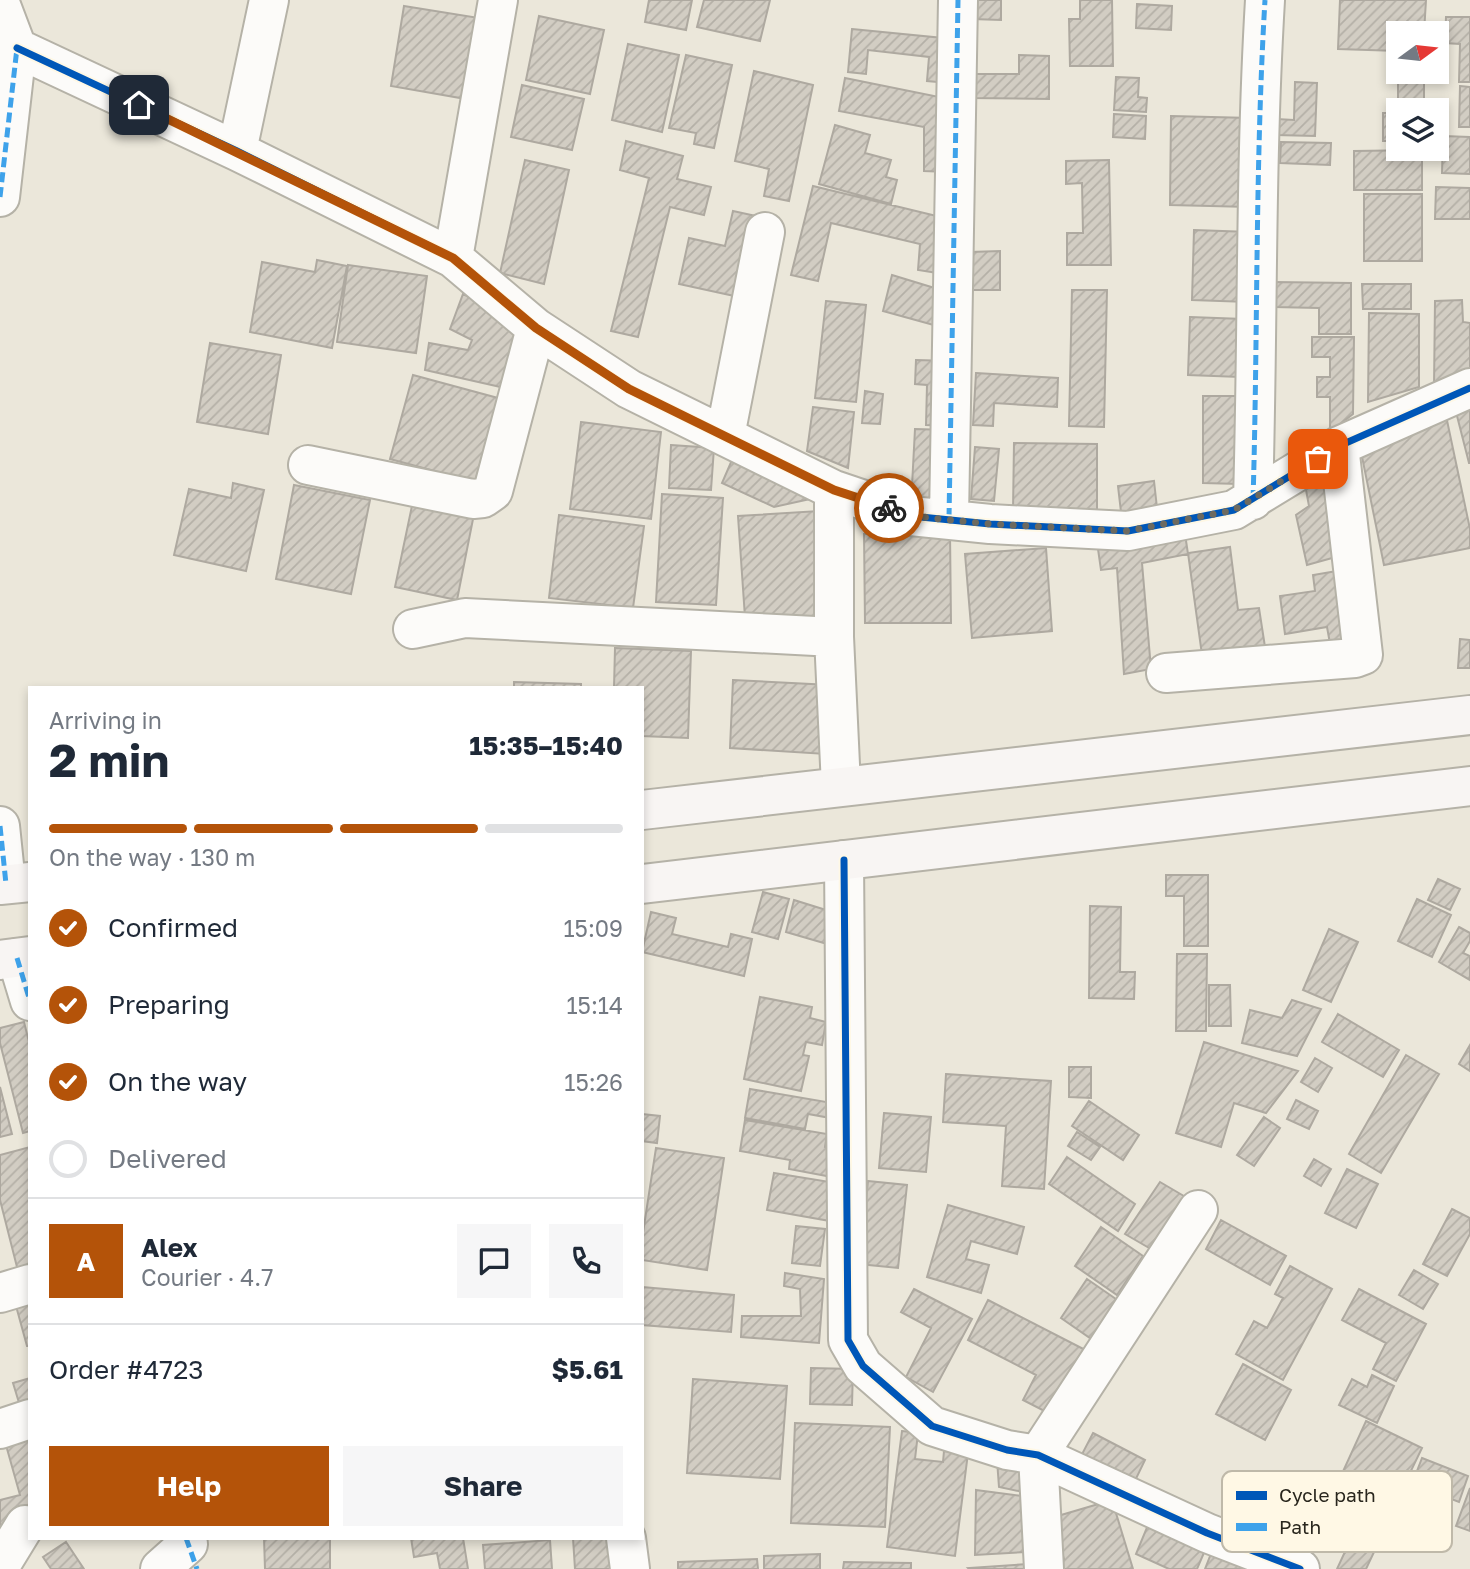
<!DOCTYPE html>
<html lang="en">
<head>
<meta charset="utf-8">
<style>
	body { margin:0; font-family:"Golos Text",sans-serif; background:#f6f6f7; color:#1f2937; height:100vh; display:flex; flex-direction:column; font-size:26px; white-space:nowrap }
	* { box-sizing:border-box; margin:0 }
	p { font-size:23px; color:#747a83 }
	.icon { flex:none; width:38px; height:38px; fill:none; stroke:currentColor; stroke-width:2; stroke-linecap:round; stroke-linejoin:round }
	.map { position:relative; flex:1; overflow:hidden }
	.sheet { position:absolute; left:28px; top:686px; width:616px; height:854px; display:flex; flex-direction:column; background:#fff; border-radius:0px; box-shadow:0 4px 10px #0003 }
	.sheet>* { flex:none }
	.needle { width:46px; rotate:75deg }
	.tools { position:absolute; left:1386px; top:21px; display:grid; gap:14px }
	.tools a { display:grid; place-items:center; width:63px; height:63px; border-radius:0px; background:#fff; box-shadow:0 4px 10px #0003; font-size:35px }
	.pin { position:absolute; display:grid; place-items:center; width:60px; height:60px; color:#fff; margin:-30px; border-radius:14px; box-shadow:0 4px 10px #0006 }
	.courier { position:absolute; display:grid; place-items:center; width:70px; height:70px; margin:-35px; border:5px solid #b45309; border-radius:50%; background:#fff; color:#222; box-shadow:0 2px 9px #0007 }
	.head em { font-style:normal; font-weight:700 }
	.head div { display:flex; flex-direction:column-reverse }
	.head { display:flex; align-items:center; justify-content:space-between; height:119px; padding:0 21px }
	h1 { font-size:46px; font-weight:700; line-height:52px }
	.bar { display:grid; grid-template-columns:repeat(4,1fr); gap:10px 7px; align-content:center; height:84px; padding:0 21px }
	.bar i { height:9px; border-radius:5px; background:#e0e1e3 }
	.bar .current { background:#b45309 }
	.bar p { grid-column:span 4 }
	.line { display:flex; align-items:center; gap:18px; padding:0 21px; border-top:2px solid #e0e1e3 }
	.line div { flex:1 }
	.round { display:grid; place-items:center; flex:none; width:74px; height:74px; border-radius:0px; background:#f6f6f7 }
	ol { padding:0 21px; list-style:none }
	li { display:flex; align-items:center; gap:21px; height:77px }
	li p { margin-inline-start:auto }
	li .icon { padding:7px; border-radius:50%; background:#b45309; color:#fff; stroke-width:4 }
	li:last-child { color:#747a83 }
	li i { width:38px; height:38px; border:4px solid #e0e1e3; border-radius:50% }
	.action { display:flex; gap:14px; margin-top:auto; padding:14px 21px }
	.action a { flex:1; height:80px; border-radius:0px; background:#b45309; color:#fff; font-size:28px; font-weight:700; line-height:80px; text-align:center }
	.action a+a { background:#f6f6f7; color:#1f2937 }
	.map>svg:first-child { display:block }
	.building { fill:url(#building-hatch); stroke:#aea9a0; stroke-width:2 }
	.lines { fill:none; stroke-linecap:round; stroke-linejoin:round }
	.minor-casing { stroke:#b5b2a7; stroke-width:42 }
	.secondary-casing { stroke:#b5b2a7; stroke-width:42 }
	.minor { stroke:#fcfbf9; stroke-width:38 }
	.secondary { stroke:#f8f5f3; stroke-width:38 }
	.quiet { stroke:#3ea2ea; stroke-width:5; stroke-dasharray:10 5; stroke-linecap:butt }
	.cycleway-casing { stroke:#fff8e5; stroke-width:11 }
	.cycleway { stroke:#0057b8; stroke-width:7 }
	.done { stroke:#6d6a5f; stroke-width:7; stroke-dasharray:0 12.6 }
	.route { stroke:#b45309; stroke-width:9 }
	.key { fill:#fff8e5; stroke:#bfb9a9; stroke-width:2 }
	.key-label { font-size:19px; fill:#29261d }
</style>
</head>
<body>
<div class="map">
<svg width="1470" height="1569" viewBox="0 0 1470 1569">
	<defs>
		<pattern id="building-hatch" width="6" height="6" patternUnits="userSpaceOnUse" patternTransform="scale(1.75)"><rect width="6" height="6" fill="#d2cdc3"/><path d="M-1 1l2-2M0 6l6-6M5 7l2-2" fill="none" stroke="#b4b0a7"/></pattern>
	</defs>
	<rect width="100%" height="100%" fill="#ebe7da"/>
	<!-- building -->
	<path class="building" d="M649,0h43l-6,30 -41,-8z
		M704,0h66l-10,41 -63,-14z
		M972,0h29v20l-29,-1z
		M1080,0h32l1,66h-43l-1,-47h11z
		M1340,0h86l-2,33h-26v18l-60,-2z
		M1137,4l35,2 -1,24 -35,-2z
		M404,6l75,12 -13,81 -75,-13z
		M539,16l65,14 -14,64 -64,-14z
		M1446,17h24v65h-11l1,-38 -15,-1z
		M852,29l101,10 -4,44 -22,-2 2,-24 -61,-7 -2,24 -18,-2z
		M628,44l51,11 -17,77 -50,-12z
		M686,55l46,10 -18,83 -20,-4 2,-11 -27,-5z
		M1019,55l30,1v43l-80,-1v-24h50z
		M1398,61v11h26v38h-26v31h-15v-28h15z
		M754,71l59,14 -24,116 -25,-5 5,-27 -34,-8z
		M1116,77l23,1 -1,19 9,1 -1,14 -32,-2z
		M845,78l104,21 -1,73 -24,-1v-44l-85,-16z
		M1295,82l22,1 -2,53 -39,-1 1,-16 17,1z
		M522,85l62,14 -12,51 -61,-13z
		M1460,86l10,1v40h-11z
		M1114,114l32,2 -1,23 -32,-2z
		M1171,116l80,2 -1,89 -80,-2z
		M835,125l35,10 -5,18 26,7 -5,17 11,3 -6,24 -72,-20z
		M1443,136l27,1v37l-28,-1z
		M626,141l57,15 -6,23 34,8 -7,28 -34,-8 -32,130 -27,-6 38,-153 -29,-8z
		M1281,142l50,1 -1,22 -50,-2z
		M1422,150v40h-68v-39z
		M525,160l44,10 -25,114 -44,-11z
		M1109,160l2,105h-44v-32h16l-1,-50 -16,1v-23z
		M813,186l136,33 -5,55 -26,-4 2,-26 -89,-21 -13,58 -27,-6z
		M1436,187l34,1v31h-35z
		M1364,194h58v67h-58z
		M733,211l23,5 -17,81 -60,-13 10,-46 36,8z
		M1194,230l56,2 -2,70 -56,-2z
		M1000,251v39h-30v-38z
		M317,260l30,6 -15,82 -82,-16 12,-70 53,10z
		M348,265l79,11 -11,77 -79,-11z
		M892,275l59,18 -3,36 -65,-18z
		M1274,282l77,1v51h-32v-26l-45,-1z
		M1362,284h49v25h-48z
		M1072,290h35l-3,137 -35,-1z
		M463,294l56,31 -14,63 -80,-18 4,-27 39,7 4,-10 -22,-11z
		M1462,300l1,22 7,1v49l-36,15 1,-86z
		M826,301l40,4 -10,97 -41,-4z
		M1369,313l50,1v73l-51,15z
		M1190,317l53,2 -3,58 -52,-2z
		M1312,337h42l-1,77 -23,18v-35h-13v-20h13v-20h-18z
		M210,343l71,12 -13,79 -71,-12z
		M916,360l34,1 -2,65 -22,-1 1,-40 -12,-1z
		M976,373l82,5 -1,29 -63,-4 -1,23 -20,-1z
		M413,375l85,23 -23,84 -85,-23z
		M865,391l18,3 -3,30 -18,-1z
		M1203,396h38l-1,88 -37,-1z
		M813,407l41,5 -6,56 -41,-17z
		M1470,408v55h-1l-13,-51z
		M1445,411l25,118v19l-86,17 -25,-123z
		M581,422l80,10 -10,87 -81,-10z
		M915,429l33,1 -3,76 -34,-1z
		M1014,443l83,1v79l-84,-12z
		M671,445l43,3 -3,42 -42,-2z
		M975,447l24,2 -5,52 -23,-2z
		M735,453l75,46 -36,8 -52,-24z
		M1326,468l17,87 -36,10 -11,-50 13,-9 -5,-27z
		M1154,481l3,27 -36,4 -3,-26z
		M233,483l31,7 -18,81 -72,-16 15,-66 42,9z
		M294,485l76,15 -19,94 -75,-15z
		M662,494l61,4 -7,107 -60,-3z
		M413,501l61,13 -17,86 -62,-13z
		M819,511l8,116 -81,5 -8,-116z
		M559,515l85,11 -11,82 -84,-10z
		M950,532l1,91h-86l-1,-89z
		M1185,534l3,20 -46,9 9,106 -27,5 -7,-106 -16,2 -3,-21z
		M1230,547l8,63 21,-2 6,39 -63,8 -14,-102z
		M1046,548l6,83 -80,7 -7,-84z
		M1343,570l10,75 -22,4 -4,-22 -42,7 -5,-38 35,-5 -2,-16z
		M1460,639l10,1v28h-12z
		M615,648l76,3 -3,87 -46,-2v-48h-28z
		M733,680l97,5 -4,69 -96,-6z
		M514,682l67,2v4h-67z
		M1166,875h42v71h-24v-50h-18z
		M1438,879l22,10 -10,21 -22,-10z
		M763,892l26,7 -11,40 -26,-7z
		M1417,899l34,16 -19,42 -34,-16z
		M794,900l48,15 -8,31 -48,-14z
		M1090,906l31,1 -1,65h15l-1,27 -45,-1z
		M651,912l25,6 -4,16 56,13 3,-13 21,5 -8,37 -102,-24z
		M1459,927l11,6v8l-7,12 7,3v24l-31,-18z
		M1329,929l29,13 -27,60 -28,-12z
		M1177,954h30l-1,77h-30z
		M1209,985h21l1,41h-22z
		M760,997l52,10 -2,11 16,4 -4,23 -16,-3 -3,13 6,1 -8,35 -57,-12z
		M1292,1000l29,9 -24,47 -55,-13 8,-33 32,8z
		M1338,1014l61,36 -16,27 -61,-35z
		M24,1022l6,24v85l-7,2 -23,-90v-15z
		M1204,1042l94,29 -32,42 -32,-10 -13,44 -45,-14z
		M1470,1045v26l-11,-7z
		M1406,1055l33,19 -58,99 -32,-19z
		M1315,1058l17,10 -14,24 -17,-10z
		M1069,1067h22v31l-22,-1z
		M946,1074l105,7 -7,108 -42,-3 4,-60 -63,-4z
		M0,1087l12,47 -12,3z
		M750,1089l88,15 -2,15 -28,-5 -3,15 -60,-11z
		M1296,1100l22,11 -9,18 -22,-10z
		M1089,1101l50,34 -16,25 -51,-34z
		M884,1113l47,4 -5,55 -47,-4z
		M642,1114l18,2 -3,27 -15,-2z
		M1264,1117l16,11 -26,38 -17,-11z
		M745,1120l82,14 -2,13 11,2 -4,28 -43,-8 1,-9 -50,-9z
		M1077,1132l23,15 -9,13 -23,-14z
		M30,1147v121l-12,3 -18,-71v-45z
		M656,1148l68,10 -17,112 -65,-10v-21z
		M1067,1157l68,47 -17,27 -69,-47z
		M1314,1159l17,10 -10,17 -17,-10z
		M1347,1169l31,15 -22,44 -31,-15z
		M774,1173l62,10 -6,38 -63,-11z
		M868,1181l39,4 -9,83 -39,-4z
		M1160,1182l29,17 -33,53 -31,-18z
		M948,1205l76,22 -7,27 -46,-13 -5,18 23,6 -8,28 -54,-16z
		M1452,1209l18,9v16l-23,42 -24,-12z
		M1221,1220l65,36 -16,29 -64,-36z
		M796,1226l29,3 -5,37 -28,-3z
		M1101,1227l42,29 -26,39 -42,-29z
		M1290,1266l42,23 -49,91 -47,-26 18,-33 13,7 16,-30 -8,-4z
		M1414,1270l24,14 -15,25 -24,-14z
		M785,1273l39,6 -5,64 -78,-6 1,-21h59l-1,-27 -16,-3z
		M1087,1279l39,27 -26,39 -39,-27z
		M642,1287l92,8 -3,37 -89,-7z
		M914,1289l58,30 -39,73 -27,-15 25,-49 -30,-16z
		M1359,1289l67,35 -30,57 -23,-12 13,-26 -44,-23z
		M30,1290v56h-3l-14,-51z
		M988,1300l107,55 -39,62 -33,-17 13,-25 -68,-35z
		M1243,1364l48,26 -26,50 -49,-26z
		M811,1368l42,1 -1,36 -42,-1z
		M1372,1375l22,11 -17,37 -38,-18 13,-26 15,8z
		M30,1378v25l-10,3 -7,-23z
		M693,1379l94,7 -7,93 -93,-6z
		M1366,1421l56,27 -27,56 -55,-26z
		M795,1423l95,4 -5,100 -94,-4z
		M30,1431v83l-30,11v-25l20,-5 -16,-57z
		M902,1431l16,2 -3,26 28,3 1,-11 24,2 -13,103 -68,-9z
		M1093,1433l52,27 -13,27 -53,-27z
		M1422,1458l46,18 -9,26 -47,-18z
		M997,1460l26,5v27l-24,-5z
		M1470,1488v43l-14,-5z
		M976,1490l46,6 4,56 -51,3z
		M1112,1500l21,69h-79l-2,-6 12,-4 -13,-41z
		M1368,1502l24,12 -26,55h-29z
		M1148,1525l58,23 -9,21h-28l-33,-15z
		M264,1538h66v31h-65z
		M411,1538h52l5,31h-28l-3,-16 -23,4z
		M573,1538h42l3,31h-43z
		M550,1540l2,29h-67l-2,-24z
		M66,1542l18,27h-33l-8,-12z
		M1214,1546l35,23h-44z
		M820,1554v15h-56v-13z
		M757,1559l1,10h-80v-7z
		M844,1562l67,1v6h-68z
		M1028,1564v5h-59l-1,-1z"/>
	<g class="lines">
		<!-- minor casing -->
		<g class="minor-casing">
			<path id="minor" d="M0,3l17,45 -17,149
				M17,48l220,103 216,107 83,70 93,61 205,101 77,26 79,8 138,7 106,-21 105,-64 131,-58
				M237,151l32,-151
				M453,258l45,-258
				M725,436l40,-204
				M308,465l165,34 10,-1 10,-7 43,-163
				M834,490v147l7,149
				M1253,500c5,-167 2,-333 12,-500
				M949,518l9,-518
				M413,629l52,-11 369,19
				M1166,673l189,-15 8,-3 -24,-209
				M0,826l6,58
				M844,860l4,480 15,26 69,60 75,24 31,5 169,78 93,36
				M17,958l13,43
				M0,1293l30,-9
				M0,1429l30,-10
				M626,1538l4,31
				M0,1566l25,-41
				M160,1569l28,-25
				M1044,1569l-6,-114 160,-245"/>
		</g>
		<!-- secondary casing -->
		<g class="secondary-casing">
			<path id="secondary" d="M642,810l828,-95
				M642,884l828,-98
				M0,885l30,-3
				M0,960l30,-4"/>
		</g>
		<!-- minor -->
		<use href="#minor" class="minor"/>
		<!-- secondary -->
		<use href="#secondary" class="secondary"/>
		<!-- quiet -->
		<path class="quiet" d="M0,197l17,-149
			M1253,500c5,-167 2,-333 12,-500
			M949,518l9,-518
			M0,826l6,58
			M17,958l13,43
			M186,1538l11,31"/>
		<!-- cycleway casing -->
		<g class="cycleway-casing">
			<path id="cycleway" d="M17,48l220,103 216,107 83,70 93,61 205,101 77,26 79,8 138,7 106,-21 105,-64 131,-58
				M844,860l4,480 15,26 69,60 75,24 31,5 169,78 93,36"/>
		</g>
		<!-- cycleway -->
		<use href="#cycleway" class="cycleway"/>
	</g>
	<g class="lines">
		<!-- done -->
		<path class="done" d="M889,508l23,8 78,8 138,7 106,-21 84,-51"/>
		<!-- route -->
		<path class="route" d="M139,105l314,153 83,70 93,61 205,101 55,18"/>
	</g>
	<!-- legend -->
	<rect x="1222" y="1471" width="230" height="81" rx="10" class="key"/>
	<rect x="1236" y="1491" width="31" height="9" fill="#0057b8"/>
	<rect x="1236" y="1523" width="31" height="8" fill="#3ea2ea"/>
	<g class="key-label">
		<text x="1279" y="1502">Cycle path</text>
		<text x="1279" y="1534">Path</text>
	</g>
</svg>
<div class="tools">
<a><svg class="needle" viewBox="-14 -14 28 28"><path d="M0-13l5 13h-10z" fill="#e53935"/><path d="M0 13l5-13h-10z" fill="#747a83"/></svg></a>
<a><svg class="icon" aria-label="layers" viewBox="0 0 24 24"><path d="M12 4l9 5-9 5-9-5zM3 14l9 5 9-5"/></svg></a>
</div>
<div class="pin" style="left:1318px;top:459px;background:#ea580c"><svg class="icon" aria-label="bag" viewBox="0 0 24 24"><path d="M5 8h14l-1 12H6zM9 8a3 3 0 0 1 6 0"/></svg></div>
<div class="pin" style="left:139px;top:105px;background:#1f2937"><svg class="icon" aria-label="home" viewBox="0 0 24 24"><path d="M3 11l9-7 9 7M6 9v11h12V9"/></svg></div>
<div class="courier" style="left:889px;top:508px"><svg class="icon" aria-label="bike" viewBox="0 0 24 24"><circle cx="6" cy="16" r="4"/><circle cx="18" cy="16" r="4"/><path d="M6 16l4-8h5l3 8M10 8l3 8H6M13 5h3"/></svg></div>
<section class="sheet">
<div class="head"><div><h1>2 min</h1><p>Arriving in</p></div><em>15:35–15:40</em></div>
<div class="bar"><i class="current"></i><i class="current"></i><i class="current"></i><i></i><p>On the way · 130 m</p></div>
<ol>
<li><svg class="icon" aria-label="check" viewBox="0 0 24 24"><path d="M5 12l5 5 9-10"/></svg>Confirmed<p>15:09</p></li>
<li><svg class="icon" aria-label="check" viewBox="0 0 24 24"><path d="M5 12l5 5 9-10"/></svg>Preparing<p>15:14</p></li>
<li><svg class="icon" aria-label="check" viewBox="0 0 24 24"><path d="M5 12l5 5 9-10"/></svg>On the way<p>15:26</p></li>
<li><i></i>Delivered</li>
</ol>
<div class="line" style="height:126px"><b class="round" style="background:#b45309;color:#fff">A</b><div><b>Alex</b><p>Courier · 4.7</p></div><a class="round"><svg class="icon" aria-label="chat" viewBox="0 0 24 24"><path d="M4 5h16v11H9l-5 4z"/></svg></a><a class="round"><svg class="icon" aria-label="phone" viewBox="0 0 24 24"><path d="M5 4h4l2 5-3 2q2 4 5 5l2-3 5 2v4C11 20 4 13 5 4z"/></svg></a></div>
<div class="line" style="height:91px"><div>Order #4723</div><b>$5.61</b></div>
<div class="action"><a>Help</a><a>Share</a></div>
</section>
</div>
</body>
</html>
